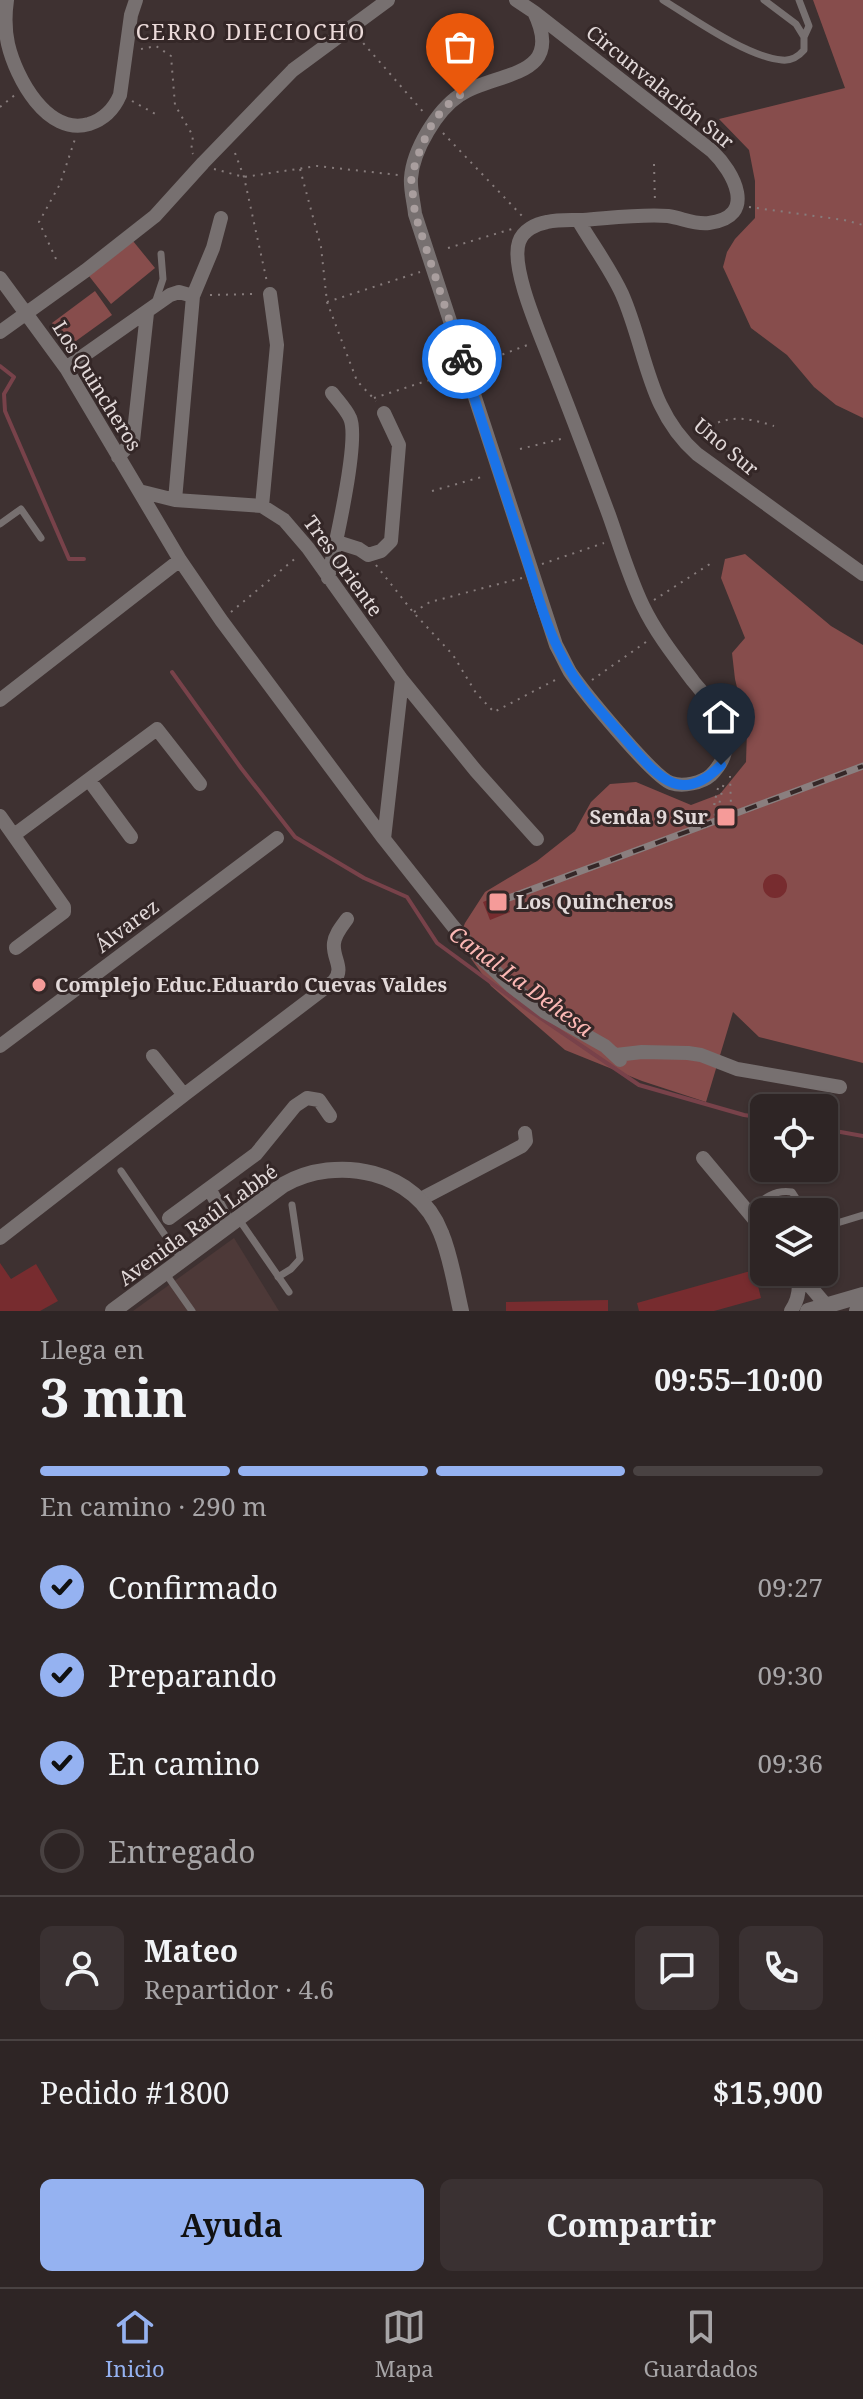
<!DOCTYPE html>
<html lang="es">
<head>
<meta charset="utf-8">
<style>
	body { margin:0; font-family:"Noto Serif",serif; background:#3a3132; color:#f1f3f6; height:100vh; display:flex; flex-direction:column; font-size:30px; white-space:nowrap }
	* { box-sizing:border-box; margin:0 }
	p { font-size:26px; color:#a7a5a7 }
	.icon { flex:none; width:44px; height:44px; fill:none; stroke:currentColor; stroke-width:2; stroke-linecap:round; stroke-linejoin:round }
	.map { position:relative; height:1311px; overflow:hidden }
	.sheet { display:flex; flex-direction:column; background:#2e2525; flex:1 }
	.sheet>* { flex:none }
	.fabs { position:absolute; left:750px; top:1094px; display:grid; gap:16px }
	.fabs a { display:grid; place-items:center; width:88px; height:88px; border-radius:12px; background:#2e2525; box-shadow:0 2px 6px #0004,0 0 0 2px #494242; font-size:40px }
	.pin { position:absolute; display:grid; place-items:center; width:68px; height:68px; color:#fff; margin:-82px -34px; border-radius:50% 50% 50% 0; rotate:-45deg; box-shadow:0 0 8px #0007 }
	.pin .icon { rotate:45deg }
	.courier { position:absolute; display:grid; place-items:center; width:80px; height:80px; margin:-40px; border:6px solid #1a73e8; border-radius:50%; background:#fff; color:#222; box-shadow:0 2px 10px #0007 }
	.head em { font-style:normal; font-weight:700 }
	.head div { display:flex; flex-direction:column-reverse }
	.head { display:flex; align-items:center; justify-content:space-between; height:136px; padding:0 40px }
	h1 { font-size:52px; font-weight:700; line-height:60px }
	.bar { display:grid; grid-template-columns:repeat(4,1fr); gap:12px 8px; align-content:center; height:96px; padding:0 40px }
	.bar i { height:10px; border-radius:6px; background:#494242 }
	.bar .selected { background:#95b2f1 }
	.bar p { grid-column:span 4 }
	.line { display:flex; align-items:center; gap:20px; padding:0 40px; border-top:2px solid #494242 }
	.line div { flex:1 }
	.round { display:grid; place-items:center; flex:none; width:84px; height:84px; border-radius:12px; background:#3a3132 }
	ol { padding:0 40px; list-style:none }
	li { display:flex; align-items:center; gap:24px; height:88px }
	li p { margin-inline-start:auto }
	li .icon { padding:8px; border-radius:50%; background:#95b2f1; color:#111; stroke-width:4 }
	li:last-child { color:#a7a5a7 }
	li i { width:44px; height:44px; border:4px solid #494242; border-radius:50% }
	.primary-button { display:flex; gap:16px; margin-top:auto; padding:16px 40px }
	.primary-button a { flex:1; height:92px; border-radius:12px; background:#95b2f1; color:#111; font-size:32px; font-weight:700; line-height:92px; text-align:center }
	.primary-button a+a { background:#3a3132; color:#f1f3f6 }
	.menu { display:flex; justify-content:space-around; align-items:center; height:112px; border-top:2px solid #494242; background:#2e2525; font-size:22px; color:#a7a5a7 }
	.menu a { display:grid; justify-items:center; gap:4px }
	.menu .selected { color:#95b2f1 }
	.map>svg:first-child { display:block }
	.built { fill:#4d3938 }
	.green { fill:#874d4c }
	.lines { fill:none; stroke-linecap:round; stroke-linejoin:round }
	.stream { stroke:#78424a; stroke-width:4 }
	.building { fill:#772c2f }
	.path { stroke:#877c7c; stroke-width:2; stroke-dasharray:2 6; stroke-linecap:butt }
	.service { stroke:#777070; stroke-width:7 }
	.minor { stroke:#777070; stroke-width:14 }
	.tertiary { stroke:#777070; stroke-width:16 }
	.rail-casing { stroke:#8a7f7f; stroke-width:7 }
	.rail { stroke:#342727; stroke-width:4; stroke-dasharray:12; stroke-linecap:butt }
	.done { stroke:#a99e9e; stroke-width:8; stroke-dasharray:0 14.4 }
	.route { stroke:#1a73e8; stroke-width:10 }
	.poi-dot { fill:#f59b99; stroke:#342727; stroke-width:3 }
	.labels { text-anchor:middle; stroke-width:6; stroke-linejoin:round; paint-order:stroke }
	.street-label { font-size:20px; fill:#e2d9d9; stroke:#342727 }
	.poi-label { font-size:20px; font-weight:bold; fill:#e2d9d9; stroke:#342727; text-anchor:start }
	.neighbourhood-label { font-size:22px; letter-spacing:2px; fill:#ebdad9; stroke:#342727 }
	.water-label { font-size:22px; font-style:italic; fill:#fbb7b4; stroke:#342727 }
</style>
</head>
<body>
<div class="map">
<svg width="863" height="1311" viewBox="0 0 863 1311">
	<rect width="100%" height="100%" fill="#3e3131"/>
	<!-- built -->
	<path class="built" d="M234,1238l45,73h-146z"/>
	<!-- green -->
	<path class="green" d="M813,0h50v418l-27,-13 -22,-18 -27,-32 -36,-27 -28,-61 4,-15 8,-13 20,-21v-37l-6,-31 -30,-31 126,-31z
		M133,241l22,27 -44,36 -22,-28z
		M95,291l17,24 -43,31 -17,-23z
		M745,554l86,72 32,19v418l-104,-26 -26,-25 -27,90 -64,-21 -77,-31 -74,-64 -33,-45 7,-18 20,-31 52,-31 38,-30 16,-29 19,-18 26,-2 55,23 29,-11 26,-32 1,-32 -12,-51 -3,-26 13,-15 -24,-60 4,-19z"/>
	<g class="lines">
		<!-- stream -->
		<path class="stream" d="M0,366l14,11 -10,17 1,17 64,148h15
			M172,672l69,96 54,69 69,41 43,19 30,46 86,63 116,79 105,30 20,3
			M824,1129l39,7"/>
	</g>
	<!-- building -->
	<path class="building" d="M763 886a12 12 0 1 1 24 0a12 12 0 1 1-24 0Z
		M503,894l7,18 -20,8 -7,-18z
		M0,1263l11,16 25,-15 22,37 -18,10h-40z
		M754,1270l7,28 -47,13h-75l-2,-8z
		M608,1300v11h-102v-9z"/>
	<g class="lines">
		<!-- path -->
		<path class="path" d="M358,37l67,77
			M141,49l15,-3 15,10 4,49 18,31 -2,15 2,3
			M132,101l27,15
			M0,107l16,-13
			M443,133l81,85
			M235,153l9,24 23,105
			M654,164l1,39
			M214,169l30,8 73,-11 81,9
			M300,169l21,78 6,55 30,79 19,20
			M749,207l95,13 19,5
			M448,248l64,-19
			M56,259l-17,-37 21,-38 15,-45
			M210,295l45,-1
			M327,302l93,-30
			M480,363l50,-19
			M374,398l77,-25
			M696,432c33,-16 43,-17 78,-6
			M520,449l45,-11
			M432,491l53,-15
			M542,564l62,-21
			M376,565l37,47 40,43 23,38 18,19 65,-34
			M654,600l59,-38
			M231,612l66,-55
			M414,612l16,-10 92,-24
			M592,680l54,-38
			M718,788l-4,16 5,1 5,-23
			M714,815l17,-8 -1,-31"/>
		<!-- service -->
		<path class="service" d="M663,0c31,19 84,57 119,60 10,1 16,-3 22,-10v-13l-8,-13 -32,-24
			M799,0l10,26 -5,11
			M155,303l8,-24 -2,-25
			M0,524l21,-15 20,29
			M121,1171l61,89
			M748,1212c14,-12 25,-23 44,-20l13,20
			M238,1218l51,74
			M824,1227l39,-12
			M166,1274l26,37
			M278,1277l13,-8 9,-10 -8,-54"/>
		<!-- minor -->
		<path class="minor" d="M7,0c-2,14 -2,30 1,44 8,34 39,92 81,80 16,-5 25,-15 31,-29l11,-80 5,-15
			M516,0l18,12 178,139c22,21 46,66 -3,72 -14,2 -27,-5 -41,-7 -28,-2 -57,2 -85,4 -11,0 -24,-1 -36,2 -11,2 -24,8 -28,20 -9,26 22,94 32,121 20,50 39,101 58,152 11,31 20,62 34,91 13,27 32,51 50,75 12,15 28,31 32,51 4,17 -2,31 -14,43 -9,8 -28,12 -40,8 -18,-6 -88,-92 -101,-111 -5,-9 -9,-18 -14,-27l-141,-431c-1,-11 -5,-25 -4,-36 2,-28 26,-68 49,-83 34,-24 107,-15 74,-83
			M578,220c14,24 32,48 44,74 25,57 25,116 75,160l166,120
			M0,278l66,90 114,192 41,60 163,219 68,86 25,29 34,32 34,26 60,34 15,14
			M0,332l85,-61 70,-55 48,-53 90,-93 95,-70
			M66,368l104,-73 9,-3 14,4
			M118,457l15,-16 14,-128
			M139,491l36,9 87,6 22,14 24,28 94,132 74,91 61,68
			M175,500l18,-204 20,-48 8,-30
			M262,506l15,-161 -7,-51
			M337,542l22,7 9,6 13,-4 10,-10 8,-96 -15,-32
			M328,578c6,-27 32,-139 22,-160 -4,-9 -12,-17 -18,-25
			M0,700l180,-140
			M89,780l42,57
			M0,816l64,91v5l-48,36
			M14,835l143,-106 43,55
			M384,839l18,-159
			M0,1046l277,-208
			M616,1055l26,-3 46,1 13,2 36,14 103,18
			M184,1095l150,-114c11,-13 -2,-23 0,-38 1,-9 8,-17 13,-24
			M703,1158l61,73
			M210,1190l19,35
			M419,1200l103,-54 4,-5 -1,-8
			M169,1218l87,-64 39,-48 12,-8 12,2 11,16
			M0,1238l184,-143 -31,-39
			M798,1272l28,33 2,6
			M791,1311c8,-12 10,-24 6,-39"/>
		<!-- tertiary -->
		<path class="tertiary" d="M113,1311l170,-126c54,-31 134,-15 158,48 10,24 14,52 20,78
			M808,1311l55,-16
			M857,1311l6,-3"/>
		<!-- rail casing -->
		<g class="rail-casing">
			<path id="rail" d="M498,902l365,-136"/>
		</g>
		<!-- rail -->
		<use href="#rail" class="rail"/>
	</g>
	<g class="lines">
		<!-- done -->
		<path class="done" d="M460,95l-14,11 -13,16 -12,25 -10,30 4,37 47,145"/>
		<!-- route -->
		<path class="route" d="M462,359c20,64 41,128 62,192 12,37 21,75 40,109 17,33 45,59 68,87 29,33 51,57 89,18"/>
	</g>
	<!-- markers -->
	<g class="poi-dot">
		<rect x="716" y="807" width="20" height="20" rx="4"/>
		<rect x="488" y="892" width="20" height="20" rx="4"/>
		<circle cx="39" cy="985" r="8"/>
	</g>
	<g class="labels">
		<!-- street labels -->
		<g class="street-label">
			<text transform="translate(660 87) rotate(39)" y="7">Circunvalación Sur</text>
			<text transform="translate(97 386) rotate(58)" y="7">Los Quincheros</text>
			<text transform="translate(726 447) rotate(40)" y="7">Uno Sur</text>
			<text transform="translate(343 566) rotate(54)" y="7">Tres Oriente</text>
			<text transform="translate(127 926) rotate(-37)" y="7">Álvarez</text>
			<text transform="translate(198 1225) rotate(-36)" y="7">Avenida Raúl Labbé</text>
		</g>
		<!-- poi labels -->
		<g class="poi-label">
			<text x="708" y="824" text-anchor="end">Senda 9 Sur</text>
			<text x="516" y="909">Los Quincheros</text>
			<text x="55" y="992">Complejo Educ.Eduardo Cuevas Valdes</text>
		</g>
		<!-- neighbourhood labels -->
		<g class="neighbourhood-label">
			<text x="251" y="40">CERRO DIECIOCHO</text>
		</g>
		<!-- water labels -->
		<g class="water-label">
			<text transform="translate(521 981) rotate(36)" y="8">Canal La Dehesa</text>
		</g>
	</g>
</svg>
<div class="fabs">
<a><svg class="icon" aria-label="locate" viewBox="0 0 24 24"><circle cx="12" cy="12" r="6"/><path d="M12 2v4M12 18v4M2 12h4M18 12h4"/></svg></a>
<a><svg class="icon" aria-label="layers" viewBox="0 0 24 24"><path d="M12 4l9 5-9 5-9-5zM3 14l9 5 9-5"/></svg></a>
</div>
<div class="pin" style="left:460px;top:95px;background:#ea580c"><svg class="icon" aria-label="bag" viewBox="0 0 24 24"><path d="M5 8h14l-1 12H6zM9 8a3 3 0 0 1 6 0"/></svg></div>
<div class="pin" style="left:721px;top:765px;background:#1f2937"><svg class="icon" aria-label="home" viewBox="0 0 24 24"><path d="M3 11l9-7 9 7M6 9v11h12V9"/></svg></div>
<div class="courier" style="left:462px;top:359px"><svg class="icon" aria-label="bike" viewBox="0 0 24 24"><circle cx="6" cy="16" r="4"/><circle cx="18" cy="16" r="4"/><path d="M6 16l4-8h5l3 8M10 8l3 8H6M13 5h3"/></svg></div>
</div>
<section class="sheet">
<div class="head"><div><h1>3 min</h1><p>Llega en</p></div><em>09:55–10:00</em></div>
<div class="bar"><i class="selected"></i><i class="selected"></i><i class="selected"></i><i></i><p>En camino · 290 m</p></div>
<ol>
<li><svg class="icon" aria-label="check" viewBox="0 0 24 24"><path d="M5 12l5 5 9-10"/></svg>Confirmado<p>09:27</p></li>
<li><svg class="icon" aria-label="check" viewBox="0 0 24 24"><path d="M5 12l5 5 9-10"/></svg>Preparando<p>09:30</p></li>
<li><svg class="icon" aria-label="check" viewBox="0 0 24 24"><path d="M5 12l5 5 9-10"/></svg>En camino<p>09:36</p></li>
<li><i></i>Entregado</li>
</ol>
<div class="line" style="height:144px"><a class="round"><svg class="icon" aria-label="person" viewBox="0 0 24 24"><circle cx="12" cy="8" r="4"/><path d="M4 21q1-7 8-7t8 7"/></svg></a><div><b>Mateo</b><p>Repartidor · 4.6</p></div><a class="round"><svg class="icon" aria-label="chat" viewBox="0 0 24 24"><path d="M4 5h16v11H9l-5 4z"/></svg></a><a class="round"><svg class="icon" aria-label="phone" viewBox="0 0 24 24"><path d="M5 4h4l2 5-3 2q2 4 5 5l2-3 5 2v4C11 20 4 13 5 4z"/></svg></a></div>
<div class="line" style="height:104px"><div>Pedido #1800</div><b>$15,900</b></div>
<div class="primary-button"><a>Ayuda</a><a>Compartir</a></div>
</section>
<nav class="menu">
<a class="selected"><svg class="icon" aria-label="home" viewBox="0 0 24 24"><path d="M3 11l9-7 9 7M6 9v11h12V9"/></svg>Inicio</a>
<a><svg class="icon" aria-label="map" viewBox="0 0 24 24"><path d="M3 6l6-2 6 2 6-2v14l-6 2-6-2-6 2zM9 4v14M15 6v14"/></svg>Mapa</a>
<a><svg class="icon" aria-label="saved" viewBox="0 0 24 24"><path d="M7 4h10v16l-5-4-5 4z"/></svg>Guardados</a>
</nav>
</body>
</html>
